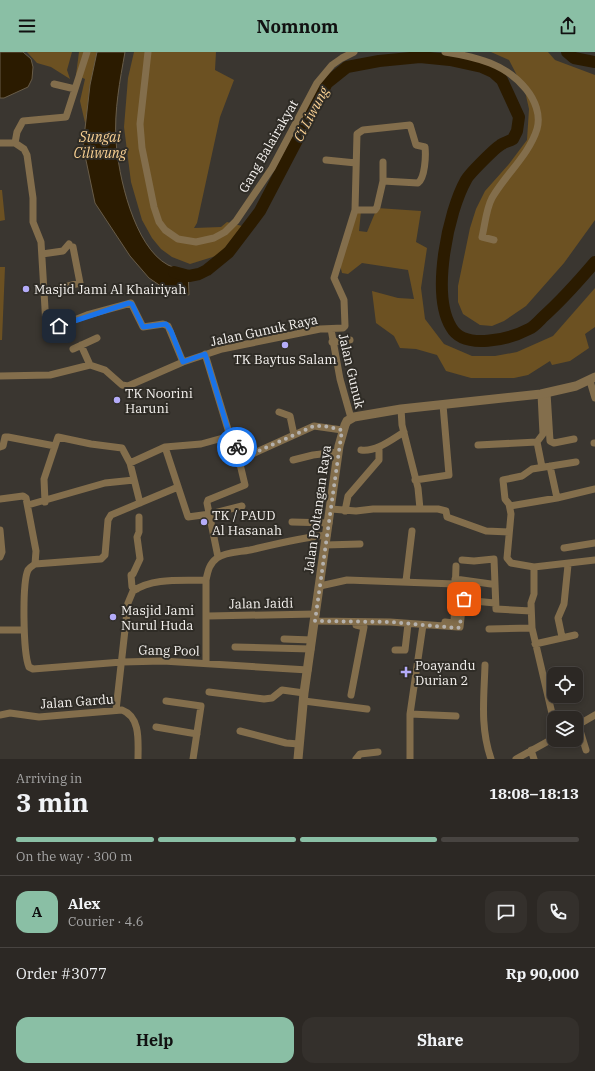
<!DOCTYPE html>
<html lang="en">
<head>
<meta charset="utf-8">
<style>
	body { margin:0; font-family:"IBM Plex Serif",serif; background:#34302c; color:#f1f3f6; height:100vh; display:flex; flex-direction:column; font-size:15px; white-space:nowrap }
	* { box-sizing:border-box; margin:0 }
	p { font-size:13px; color:#a6a6a6 }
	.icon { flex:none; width:22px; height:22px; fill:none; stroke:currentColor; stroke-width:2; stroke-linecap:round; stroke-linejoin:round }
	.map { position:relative; height:707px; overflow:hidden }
	.panel { display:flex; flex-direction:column; background:#2c2824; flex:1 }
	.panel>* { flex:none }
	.fabs { position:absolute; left:547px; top:615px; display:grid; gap:8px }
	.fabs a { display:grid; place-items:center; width:36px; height:36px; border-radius:8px; background:#2c2824; box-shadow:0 2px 6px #0003,0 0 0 1px #484441; font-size:20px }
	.pin { position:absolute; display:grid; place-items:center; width:34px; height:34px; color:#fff; margin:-17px; border-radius:8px; box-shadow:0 2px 6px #0006 }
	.courier { position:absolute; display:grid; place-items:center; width:40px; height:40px; margin:-20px; border:3px solid #1a73e8; border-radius:50%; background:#fff; color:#222; box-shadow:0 1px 5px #0007 }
	.head em { font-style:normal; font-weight:800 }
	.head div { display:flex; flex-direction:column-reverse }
	.head { display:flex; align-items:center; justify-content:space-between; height:68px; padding:0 16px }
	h1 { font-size:26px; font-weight:800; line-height:30px }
	.bar { display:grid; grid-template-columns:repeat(4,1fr); gap:6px 4px; align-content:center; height:48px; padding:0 16px }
	.bar i { height:5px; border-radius:3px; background:#484441 }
	.bar .active { background:#8abfa5 }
	.bar p { grid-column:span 4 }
	.line { display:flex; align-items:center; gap:10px; padding:0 16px; border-top:1px solid #484441 }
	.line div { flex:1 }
	.round { display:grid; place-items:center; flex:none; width:42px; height:42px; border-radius:12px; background:#34302c }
	.action { display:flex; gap:8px; margin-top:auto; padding:8px 16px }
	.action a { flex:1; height:46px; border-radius:12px; background:#8abfa5; color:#111; font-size:16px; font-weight:800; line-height:46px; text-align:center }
	.action a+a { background:#34302c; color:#f1f3f6 }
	header { display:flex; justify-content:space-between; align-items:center; height:52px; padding:0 16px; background:#8abfa5; color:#111; font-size:18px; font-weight:800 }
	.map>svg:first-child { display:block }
	.green { fill:#6c5122 }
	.water { fill:#2b1b00; stroke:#685c48 }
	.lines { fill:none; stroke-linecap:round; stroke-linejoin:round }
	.river { stroke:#2b1b00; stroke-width:12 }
	.minor { stroke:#836e4c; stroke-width:7 }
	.tertiary { stroke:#836e4c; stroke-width:9 }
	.done { stroke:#b4b1ad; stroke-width:4; stroke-dasharray:0 7.2 }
	.route { stroke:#1a73e8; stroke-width:5 }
	.poi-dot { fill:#b4acf9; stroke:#2f2c26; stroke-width:1.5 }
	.labels { text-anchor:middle; stroke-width:4; stroke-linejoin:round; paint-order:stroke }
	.street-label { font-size:13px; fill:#f6f3f0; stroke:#2f2c26 }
	.poi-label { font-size:13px; fill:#f6f3f0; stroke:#2f2c26; text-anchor:start }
	.water-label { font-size:14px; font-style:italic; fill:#f9d092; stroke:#2f2c26 }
</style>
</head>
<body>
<header><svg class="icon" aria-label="menu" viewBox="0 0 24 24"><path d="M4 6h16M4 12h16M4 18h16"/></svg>Nomnom<svg class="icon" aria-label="share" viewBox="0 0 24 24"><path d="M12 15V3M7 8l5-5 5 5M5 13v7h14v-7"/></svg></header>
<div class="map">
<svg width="595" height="707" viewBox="0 0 595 707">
	<rect width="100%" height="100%" fill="#3a3630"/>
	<!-- green -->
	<path class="green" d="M27,0h45l-5,18 3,9 -19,-12 -14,-4z
		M79,0h25l-15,88 -9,-39 5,-22 -9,-4z
		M134,0h82l-1,18 19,10 -14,37 -23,106 -3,5 27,-1 6,-5 15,4 -23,29 -29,9 -18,-7 -11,-8 -9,-11 -10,-18 -11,-38 -7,-55 4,-49z
		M491,0h57l7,8 40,15v145l-31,43 -38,43 -22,15 -12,5 -12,-1 -17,-11 -5,-12v-16l12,-58 6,-19 9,-18 24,-27 18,-24 2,-31 -4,-18 -16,-31z
		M0,138h2l3,30 -5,1z
		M377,156l44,3 -5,31 11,6 -6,40 4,31 19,25 28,12h23l22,-4 36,-16 42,-48v39l-10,7 4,14 -19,13 -18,4 -2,-4 -22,14 -14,3h-43l-25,-7 -9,-16 -21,-6 -16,-1 -6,-12 -18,-13 -4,-32 26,7 16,1 -6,-29 -46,-7 -14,11 -6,-1 -2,-8 16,-54h5l-2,20 8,1z
		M0,215h5l-3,73h-2z"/>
	<!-- water -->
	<path class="water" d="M0,0h23l8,7 2,8 -1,12 -4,8 -24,11h-4z
		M97,0h28c-5,28 -11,59 -9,88 2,35 18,107 52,125 7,3 13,5 20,6l1,24 -18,-2 -22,-15 -19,-22 -35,-53 -12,-57 7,-61z"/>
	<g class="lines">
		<!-- river -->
		<path class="river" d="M567,0l7,6 21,4
			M174,220l15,4 10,-2 8,-4 22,-18 31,-41 67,-128 20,-16 32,-6 41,-4 30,3 32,7 11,5 9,8 17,37 -2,14 -4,8c-3,2 -8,3 -11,5 -6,3 -33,30 -36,36 -18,32 -35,114 -15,147 13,24 59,12 78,2 5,-2 10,-8 14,-12 19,-17 35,-35 52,-55"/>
		<!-- minor -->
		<path class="minor" d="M148,0l-8,72 2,24 12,59 5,15 6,8 13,9 18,3 18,-4 11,-6 11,-11 36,-53 45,-85 15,-18 10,-7 12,-6
			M445,0c32,5 61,12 81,37 9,11 15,26 11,40 -8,26 -32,46 -45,69 -6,11 -7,27 -10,39l12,3
			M54,32l21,5
			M0,91h15
			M15,91l9,6 3,6 6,43v24l8,20 5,83 3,2 10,-1 28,-11 44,-12 12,24 20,-3 5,2 15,36
			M15,91l2,-11 6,-11 43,-4 21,-65
			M326,108l30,3
			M355,158h20l2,-3 6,-26v-19
			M42,202l21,-3 6,-7
			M45,240l35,-9 -7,-36
			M331,277l9,50 11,39
			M332,290l18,-2
			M81,293l9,20
			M73,297l24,-11
			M205,302l25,82 15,21
			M0,324l50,-1 40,-10 15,5 17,15 6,1 55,-24 39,-13 98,-20 23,-1 2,-2 -1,-26 -10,-22 21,-68 2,-76 6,-4 47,-5 6,20 9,2c1,9 0,31 -7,36l-35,-2
			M590,329l5,17
			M547,341l3,48 4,2 20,-4
			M401,357l1,16 16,63 2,21
			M279,360l11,4 4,19
			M537,390l5,25
			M594,391h1
			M478,393l59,-3 6,-8 -2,-40
			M0,395l3,-1 2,-9h3l47,9
			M165,395l23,70 22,-3 32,-8
			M361,398c15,2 30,-10 43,-18
			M293,408l20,-5 25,-3
			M550,414l7,32
			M415,428l34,-5 -6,-70
			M178,435l-67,28 -3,5 -3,35 -4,4 -66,5c-3,2 -5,3 -7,6 -6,13 -5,83 1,97l4,2 89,-7 41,-1 145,9
			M0,447l23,-3 3,2 10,53 -1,13
			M45,450l-1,-23 14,-42 33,7 31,4 8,15
			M140,451l-10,-40 35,-16 36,-3 29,-8
			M28,453l77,-22 29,-3
			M510,454l47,-8 38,-9
			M331,457l25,2 17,-2h65l8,2 1,6 39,14 23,1
			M345,459l3,-15 31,-36v-13
			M292,470l37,1
			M0,478l2,22 -2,5
			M325,493l35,-1
			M564,496l31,-5
			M218,505l-11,-54 1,-3 37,-15 -6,-25 75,-34 28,4
			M462,508l12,1 20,-2 2,50 35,2
			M534,515l-23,-4 -4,-5 4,-44 -2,-10 -4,-5 -2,-19 19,-4 10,-7 44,-7
			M455,527l36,5
			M406,529l6,-50
			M320,534l27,-6 108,4
			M137,537l-5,-2 -1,-12 2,-1 7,-15 -3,-22 2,-5v-15
			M208,564l108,-2
			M315,569l75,1 68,5h2l3,-27 32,3
			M445,570l9,1 2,-57
			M489,577l43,-1
			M0,578h24
			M562,585l-4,-19 6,-14 4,-39
			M284,587l28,1
			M535,592l40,-9
			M235,595l76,2
			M395,598h10l3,-26
			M206,611v-83c2,-9 3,-16 11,-22 8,-6 23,-6 33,-8 26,-6 50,-12 77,-15
			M485,613c-1,33 -5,62 6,94
			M209,640l55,7 8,-1 10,-8 22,3
			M351,643l13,-68 -8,-2
			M166,649l35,5 -8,53
			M304,649l63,8
			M116,658l12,-107 5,-12c21,-14 50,-10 73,-11
			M410,662l46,2
			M0,663l10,-2 29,4 83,-7c19,7 16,32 16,49
			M554,670l-22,-94 -1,-25 3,-9v-27l61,-7
			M578,672l8,26
			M576,674l19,-11
			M156,675l41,7
			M240,679l46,12 13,1
			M531,698l3,9
			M356,707l4,-5 18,-2
			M410,707v-45l13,-89
			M516,707l38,-21"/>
		<!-- tertiary -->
		<path class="tertiary" d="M298,707l6,-66 35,-247 6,-21 2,-4 7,-4 47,-8 140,-15 35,-8 19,-9"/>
	</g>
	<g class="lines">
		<!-- done -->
		<path class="done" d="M237,395l8,10 69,-31h10l18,4 -27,191 75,1 68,6 2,-1 2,-27 2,-1"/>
		<!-- route -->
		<path class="route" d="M59,274l70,-23 3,1 11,23 23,-3 5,7 12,31 22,-8 25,82 7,11"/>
	</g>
	<!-- markers -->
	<g class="poi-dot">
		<circle cx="26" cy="237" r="4"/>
		<circle cx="285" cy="293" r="4"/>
		<circle cx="117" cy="348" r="4"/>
		<circle cx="204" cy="470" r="4"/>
		<circle cx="113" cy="565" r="4"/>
		<path d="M404 614h4v4h4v4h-4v4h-4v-4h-4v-4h4z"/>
	</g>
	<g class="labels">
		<!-- street labels -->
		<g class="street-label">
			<text transform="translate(268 94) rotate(-60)" y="5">Gang Balairakyat</text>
			<text transform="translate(264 278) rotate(-12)" y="5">Jalan Gunuk Raya</text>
			<text transform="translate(352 319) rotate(77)" y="5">Jalan Gunuk</text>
			<text transform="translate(317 457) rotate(-82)" y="5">Jalan Poltangan Raya</text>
			<text transform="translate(261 551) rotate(-1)" y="5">Jalan Jaidi</text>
			<text transform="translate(169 598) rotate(1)" y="5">Gang Pool</text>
			<text transform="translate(77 649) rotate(-4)" y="5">Jalan Gardu</text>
		</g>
		<!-- poi labels -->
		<g class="poi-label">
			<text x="34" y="242">Masjid Jami Al Khairiyah</text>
			<text x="285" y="312" text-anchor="middle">TK Baytus Salam</text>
			<text x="125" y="346">TK Noorini<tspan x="125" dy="15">Haruni</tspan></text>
			<text x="212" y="468">TK / PAUD<tspan x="212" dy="15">Al Hasanah</tspan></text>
			<text x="121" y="563">Masjid Jami<tspan x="121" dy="15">Nurul Huda</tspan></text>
			<text x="415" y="618">Poayandu<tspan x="415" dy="15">Durian 2</tspan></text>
		</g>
		<!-- water labels -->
		<g class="water-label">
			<text transform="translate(311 62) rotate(-62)" y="5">Ci Liwung</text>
			<text x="100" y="90">Sungai<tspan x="100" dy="16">Ciliwung</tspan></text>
		</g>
	</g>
</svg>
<div class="fabs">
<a><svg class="icon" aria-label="locate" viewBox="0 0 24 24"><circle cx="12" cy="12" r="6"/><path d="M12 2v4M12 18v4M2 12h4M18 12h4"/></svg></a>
<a><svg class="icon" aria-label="layers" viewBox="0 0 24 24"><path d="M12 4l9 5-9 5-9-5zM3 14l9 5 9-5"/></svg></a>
</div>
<div class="pin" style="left:464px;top:547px;background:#ea580c"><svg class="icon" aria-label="bag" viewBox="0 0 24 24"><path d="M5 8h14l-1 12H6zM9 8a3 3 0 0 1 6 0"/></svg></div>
<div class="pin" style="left:59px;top:274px;background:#1f2937"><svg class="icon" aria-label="home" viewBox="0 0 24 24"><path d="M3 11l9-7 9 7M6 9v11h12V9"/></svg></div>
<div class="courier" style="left:237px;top:395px"><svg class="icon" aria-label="bike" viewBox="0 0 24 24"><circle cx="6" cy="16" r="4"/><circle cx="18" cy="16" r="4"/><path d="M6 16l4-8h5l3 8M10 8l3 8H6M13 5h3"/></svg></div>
</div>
<section class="panel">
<div class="head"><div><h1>3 min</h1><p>Arriving in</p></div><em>18:08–18:13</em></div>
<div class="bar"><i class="active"></i><i class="active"></i><i class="active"></i><i></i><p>On the way · 300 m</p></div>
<div class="line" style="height:72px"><b class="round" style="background:#8abfa5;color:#111">A</b><div><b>Alex</b><p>Courier · 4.6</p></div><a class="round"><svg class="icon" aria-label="chat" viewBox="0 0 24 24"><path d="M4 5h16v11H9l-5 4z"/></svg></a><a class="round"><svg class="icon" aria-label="phone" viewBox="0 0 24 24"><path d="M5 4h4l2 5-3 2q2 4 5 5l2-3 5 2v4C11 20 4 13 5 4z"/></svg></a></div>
<div class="line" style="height:52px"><div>Order #3077</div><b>Rp 90,000</b></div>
<div class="action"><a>Help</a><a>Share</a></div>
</section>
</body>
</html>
